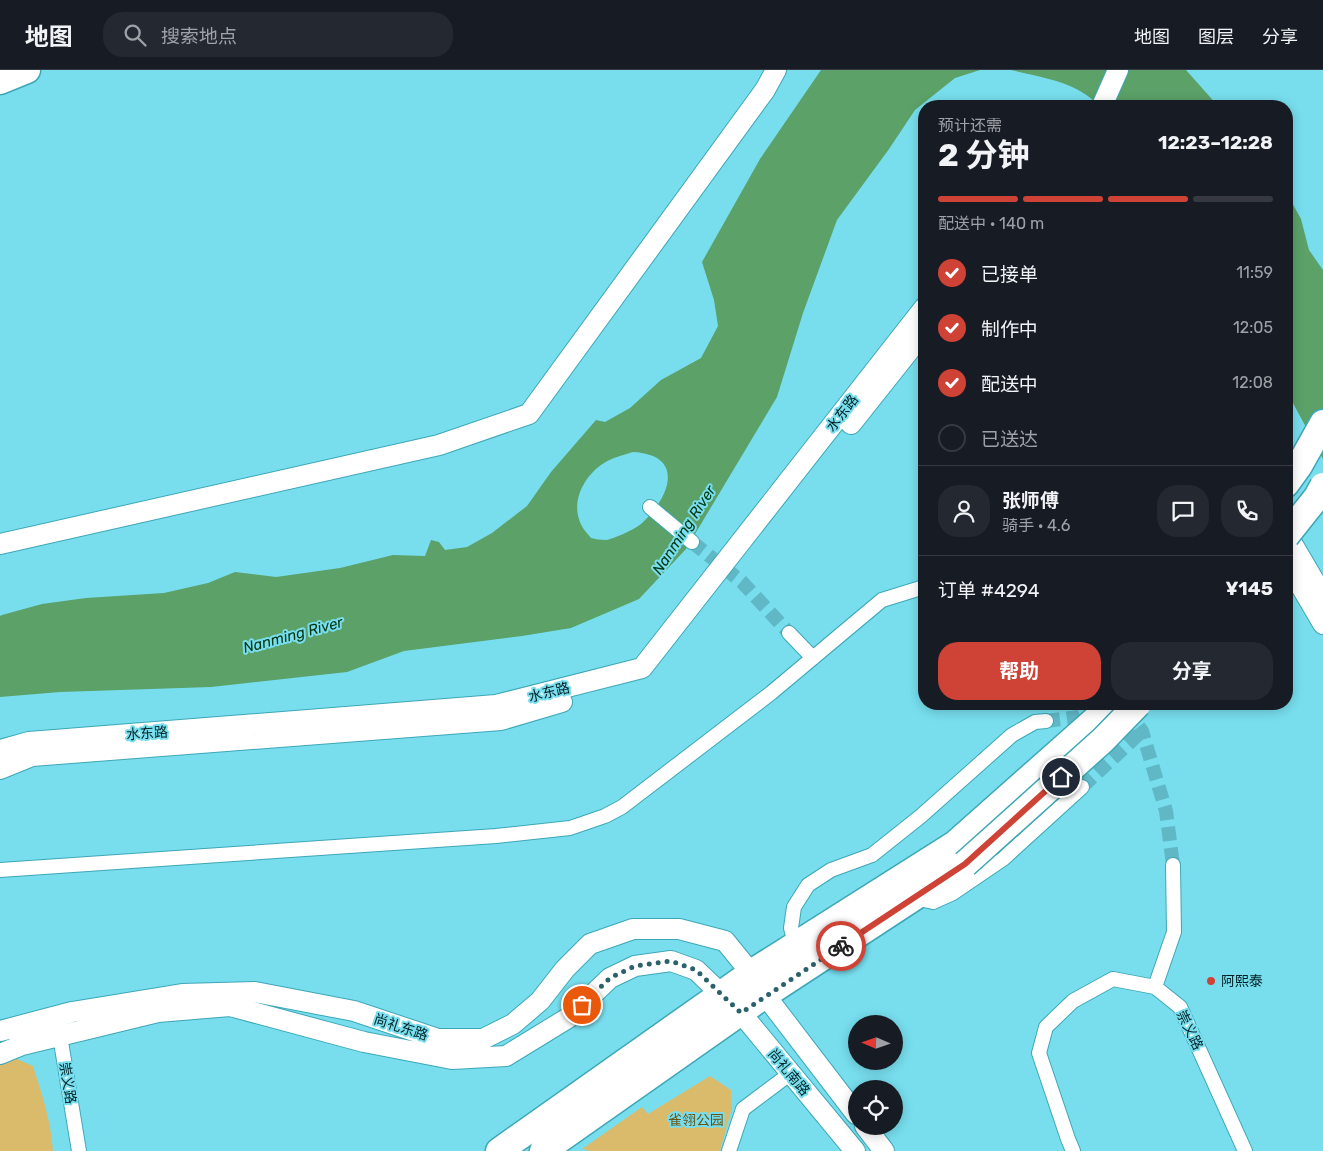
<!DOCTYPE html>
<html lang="zh">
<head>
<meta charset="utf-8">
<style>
	body { margin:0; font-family:Rubik,"Noto Sans SC",sans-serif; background:#242831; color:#f1f3f6; height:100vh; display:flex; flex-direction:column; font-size:19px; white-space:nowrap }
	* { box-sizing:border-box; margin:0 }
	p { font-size:16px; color:#9ea1a6 }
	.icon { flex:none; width:28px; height:28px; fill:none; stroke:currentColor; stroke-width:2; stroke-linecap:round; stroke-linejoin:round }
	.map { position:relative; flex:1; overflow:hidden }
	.panel { position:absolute; left:918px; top:30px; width:375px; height:610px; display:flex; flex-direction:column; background:#171b24; border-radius:20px; box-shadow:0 2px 12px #0003 }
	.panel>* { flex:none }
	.needle { width:32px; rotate:272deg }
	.buttons { position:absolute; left:848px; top:945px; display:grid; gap:10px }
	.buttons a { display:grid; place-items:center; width:55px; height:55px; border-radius:50%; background:#171b24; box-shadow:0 2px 12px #0003; font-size:25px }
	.pin { position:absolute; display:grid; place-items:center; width:42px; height:42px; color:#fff; margin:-21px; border:2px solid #fff; border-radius:50%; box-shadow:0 1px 5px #0007 }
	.courier { position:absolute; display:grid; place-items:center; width:50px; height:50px; margin:-25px; border:4px solid #cf4236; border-radius:50%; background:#fff; color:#222; box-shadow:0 1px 6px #0007 }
	.headline em { font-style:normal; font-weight:700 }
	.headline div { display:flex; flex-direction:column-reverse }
	.headline { display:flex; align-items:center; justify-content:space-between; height:85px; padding:0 20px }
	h1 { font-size:32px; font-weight:700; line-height:38px }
	.bar { display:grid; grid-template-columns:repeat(4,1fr); gap:8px 5px; align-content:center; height:60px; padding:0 20px }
	.bar i { height:6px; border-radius:4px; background:#363941 }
	.bar .active { background:#cf4236 }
	.bar p { grid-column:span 4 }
	.line { display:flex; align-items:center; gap:12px; padding:0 20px; border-top:1px solid #363941 }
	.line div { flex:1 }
	.round { display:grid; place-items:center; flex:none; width:52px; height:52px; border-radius:20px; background:#242831 }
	ol { padding:0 20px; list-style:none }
	li { display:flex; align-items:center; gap:15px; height:55px }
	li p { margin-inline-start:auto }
	li .icon { padding:5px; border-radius:50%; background:#cf4236; color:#fff; stroke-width:4 }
	li:last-child { color:#9ea1a6 }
	li i { width:28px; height:28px; border:2px solid #363941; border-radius:50% }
	.action { display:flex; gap:10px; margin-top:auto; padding:10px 20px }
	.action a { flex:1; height:58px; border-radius:20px; background:#cf4236; color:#fff; font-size:20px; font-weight:700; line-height:58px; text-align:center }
	.action a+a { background:#242831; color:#f1f3f6 }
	header { display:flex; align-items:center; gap:30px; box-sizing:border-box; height:70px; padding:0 25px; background:#171b24; border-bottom:1px solid #363941 }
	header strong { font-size:24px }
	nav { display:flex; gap:28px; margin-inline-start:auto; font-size:18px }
	.search { width:350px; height:45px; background:#242831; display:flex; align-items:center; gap:12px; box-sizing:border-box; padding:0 18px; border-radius:20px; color:#9ea1a6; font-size:19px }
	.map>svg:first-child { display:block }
	.green { fill:#dabb6b }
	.water { fill:#5ba168; fill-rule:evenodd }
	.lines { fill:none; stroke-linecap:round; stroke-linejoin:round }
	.street-tunnel { stroke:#60b8c6; stroke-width:14; stroke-dasharray:14 7; stroke-linecap:butt }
	.street-casing { stroke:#3da7b7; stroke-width:16 }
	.secondary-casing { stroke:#3da7b7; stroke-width:22 }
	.highway-casing { stroke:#3da7b7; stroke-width:29 }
	.street { stroke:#fff; stroke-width:14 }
	.secondary { stroke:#fff; stroke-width:20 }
	.highway { stroke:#fff; stroke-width:26 }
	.highway-bridge-casing { stroke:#3da7b7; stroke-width:29; stroke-linecap:butt }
	.highway-bridge { stroke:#fff; stroke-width:26 }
	.done { stroke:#2a626b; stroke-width:5; stroke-dasharray:0 9 }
	.route { stroke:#cf4236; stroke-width:6 }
	.poi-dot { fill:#cf4236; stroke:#78deee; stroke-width:2 }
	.labels { text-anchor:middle; stroke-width:4; stroke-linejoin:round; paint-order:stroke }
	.street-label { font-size:14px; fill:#002024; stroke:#78deee }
	.poi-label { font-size:14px; fill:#002024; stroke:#78deee; text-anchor:start }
	.park-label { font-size:14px; fill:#6a5413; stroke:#78deee }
	.water-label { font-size:15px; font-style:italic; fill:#00350f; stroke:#78deee }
</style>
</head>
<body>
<header>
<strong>地图</strong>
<div class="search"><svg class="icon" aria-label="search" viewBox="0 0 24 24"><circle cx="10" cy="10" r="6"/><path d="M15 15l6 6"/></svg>搜索地点</div>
<nav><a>地图</a><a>图层</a><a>分享</a></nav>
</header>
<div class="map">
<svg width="1323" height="1081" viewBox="0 0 1323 1081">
	<rect width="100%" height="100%" fill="#78deee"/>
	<!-- green -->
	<path class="green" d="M17,989l16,7c9,28 18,55 20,85h-53v-86z
		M710,1006l21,14 1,18 -12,43h-129l-9,-2 60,-42 6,7z"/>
	<!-- water -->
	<path class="water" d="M821,0h159l-25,8 -40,32 -26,39 -52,71 -34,93 -26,84 -91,152 -47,50 -68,29 -49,8 -118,15 -57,21 -136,15 -151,5 -60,5v-81l2,-1 40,-11 44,-6 78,-5 44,-10 27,-11 41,5 64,-9 53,-13 32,1 6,-16 8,2 6,8 22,-3 25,-14 35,-27 24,-34 45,-52 9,2 25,-14 31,-28 40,-22 17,-32 -4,-26 -12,-38 58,-103zM633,382c54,3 36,47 8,72 -6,5 -27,15 -35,16 -5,0 -11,-1 -15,-2 -4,-5 -9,-10 -11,-16 -9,-22 5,-47 24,-59 9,-6 20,-8 29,-11z
		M1011,0h175l32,36h-119c-21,-24 -58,-29 -88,-36z
		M1286,122l15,27 8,31 14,20v189l-37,-69z"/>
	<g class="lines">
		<!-- street-tunnel -->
		<path class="street-tunnel" d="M692,472l50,40 47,51
			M1126,640l16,21 24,80 7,54
			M1046,651l32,-4 18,-9
			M1082,717l60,-56"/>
		<!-- street casing -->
		<g class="street-casing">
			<path id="street" d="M650,437l42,35
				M789,563l24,25
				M0,800l496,-34 74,-8 35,-12 17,-9 149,-114 111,-93 42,-13
				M915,828l18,4 20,-9 50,-34 79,-72
				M795,874l-4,-16 3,-21 14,-22 23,-15 41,-15 49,-39 91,-81 23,-13 11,-1
				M1155,917l19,-55 -1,-67
				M57,960l3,6 19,115
				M729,1081l14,-42 48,-36
				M1073,1081l-5,-12 -29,-86 7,-26 27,-26 40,-22 42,8 25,20 65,144"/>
		</g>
		<!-- secondary casing -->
		<g class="secondary-casing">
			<path id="secondary" d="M1102,36l16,-36
				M851,354l73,-92
				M1286,463l37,63
				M0,474l439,-99 90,-31 236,-324 11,-20
				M1286,491l37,63
				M0,680l29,-8 467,-37 146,-37 282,-360
				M0,699l32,-13 469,-36 61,-18
				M0,961l72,-19 110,-18 73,-2 99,19 84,28h45l30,-15 27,-23 25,-32 25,-25 43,-15h46l46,12 26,32 14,22 91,119
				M0,984l22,-9 136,-33 72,-6 134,36 88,17 54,-3 62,-38 42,-40 25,-12 36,-5 25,9 45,43 114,138
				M865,1056l19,25"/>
		</g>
		<!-- highway casing -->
		<g class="highway-casing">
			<path id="highway" d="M0,11l27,-11
				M1286,414l13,-18 24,-43
				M499,1081l252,-178 204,-129 158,-140
				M543,1081l222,-156 200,-131"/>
		</g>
		<!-- street -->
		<use href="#street" class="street"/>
		<!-- secondary -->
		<use href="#secondary" class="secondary"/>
		<!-- highway -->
		<use href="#highway" class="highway"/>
		<!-- highway-bridge casing -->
		<g class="highway-bridge-casing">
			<path id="highway-bridge" d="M1286,466l31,-39 6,-11
				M965,794l138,-124 35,-36"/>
		</g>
		<!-- highway-bridge -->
		<use href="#highway-bridge" class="highway-bridge"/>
	</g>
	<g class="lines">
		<!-- done -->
		<path class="done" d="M582,935l28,-27 25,-12 36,-5 25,9 45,43 100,-67"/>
		<!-- route -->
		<path class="route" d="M841,876l124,-82 96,-87"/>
	</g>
	<!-- markers -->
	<circle class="poi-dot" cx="1211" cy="911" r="5"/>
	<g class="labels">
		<!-- street labels -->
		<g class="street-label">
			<text transform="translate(842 343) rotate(-52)" y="5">水东路</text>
			<text transform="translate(549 622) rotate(-14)" y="5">水东路</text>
			<text transform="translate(147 663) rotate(-4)" y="5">水东路</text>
			<text transform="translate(401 957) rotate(18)" y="5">尚礼东路</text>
			<text transform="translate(1190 960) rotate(64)" y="5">崇义路</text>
			<text transform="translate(789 1002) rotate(50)" y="5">尚礼南路</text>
			<text transform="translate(68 1013) rotate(81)" y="5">崇义路</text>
		</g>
		<!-- poi labels -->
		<g class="poi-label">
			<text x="1221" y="916">阿熙泰</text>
		</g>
		<!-- park labels -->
		<g class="park-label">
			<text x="696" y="1055">雀翎公园</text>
		</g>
		<!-- water labels -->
		<g class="water-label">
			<text transform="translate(684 460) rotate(-57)" y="5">Nanming River</text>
			<text transform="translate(293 565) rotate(-15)" y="5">Nanming River</text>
		</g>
	</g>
</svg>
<div class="buttons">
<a><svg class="needle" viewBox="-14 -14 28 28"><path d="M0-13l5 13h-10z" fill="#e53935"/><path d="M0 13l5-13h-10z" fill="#9ea1a6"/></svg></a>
<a><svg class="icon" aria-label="locate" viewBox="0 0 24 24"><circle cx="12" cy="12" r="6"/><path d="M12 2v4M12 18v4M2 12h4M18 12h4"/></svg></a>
</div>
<div class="pin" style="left:582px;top:935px;background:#ea580c"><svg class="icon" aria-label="bag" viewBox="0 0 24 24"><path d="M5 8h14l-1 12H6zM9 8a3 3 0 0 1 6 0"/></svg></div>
<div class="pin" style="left:1061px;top:707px;background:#1f2937"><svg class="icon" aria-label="home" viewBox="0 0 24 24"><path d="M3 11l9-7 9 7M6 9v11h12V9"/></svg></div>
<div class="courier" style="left:841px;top:876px"><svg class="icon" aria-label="bike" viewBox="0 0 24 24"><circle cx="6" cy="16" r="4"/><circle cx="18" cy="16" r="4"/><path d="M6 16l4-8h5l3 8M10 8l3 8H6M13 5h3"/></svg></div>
<section class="panel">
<div class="headline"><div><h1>2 分钟</h1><p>预计还需</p></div><em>12:23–12:28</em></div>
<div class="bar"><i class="active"></i><i class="active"></i><i class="active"></i><i></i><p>配送中 · 140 m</p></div>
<ol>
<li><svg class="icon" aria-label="check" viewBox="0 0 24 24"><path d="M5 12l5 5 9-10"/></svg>已接单<p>11:59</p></li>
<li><svg class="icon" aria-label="check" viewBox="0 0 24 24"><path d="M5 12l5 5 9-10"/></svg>制作中<p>12:05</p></li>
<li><svg class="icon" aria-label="check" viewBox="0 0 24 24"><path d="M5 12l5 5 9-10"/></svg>配送中<p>12:08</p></li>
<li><i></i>已送达</li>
</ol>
<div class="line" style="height:90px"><a class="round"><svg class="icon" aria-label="person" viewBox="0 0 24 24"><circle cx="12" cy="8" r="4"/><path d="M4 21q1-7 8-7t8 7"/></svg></a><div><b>张师傅</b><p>骑手 · 4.6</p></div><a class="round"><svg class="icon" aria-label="chat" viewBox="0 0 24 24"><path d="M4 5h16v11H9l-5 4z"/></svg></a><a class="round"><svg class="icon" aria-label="phone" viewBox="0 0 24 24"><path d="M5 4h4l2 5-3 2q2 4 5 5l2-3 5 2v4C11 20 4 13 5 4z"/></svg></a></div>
<div class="line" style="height:65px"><div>订单 #4294</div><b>¥145</b></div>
<div class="action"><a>帮助</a><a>分享</a></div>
</section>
</div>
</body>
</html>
